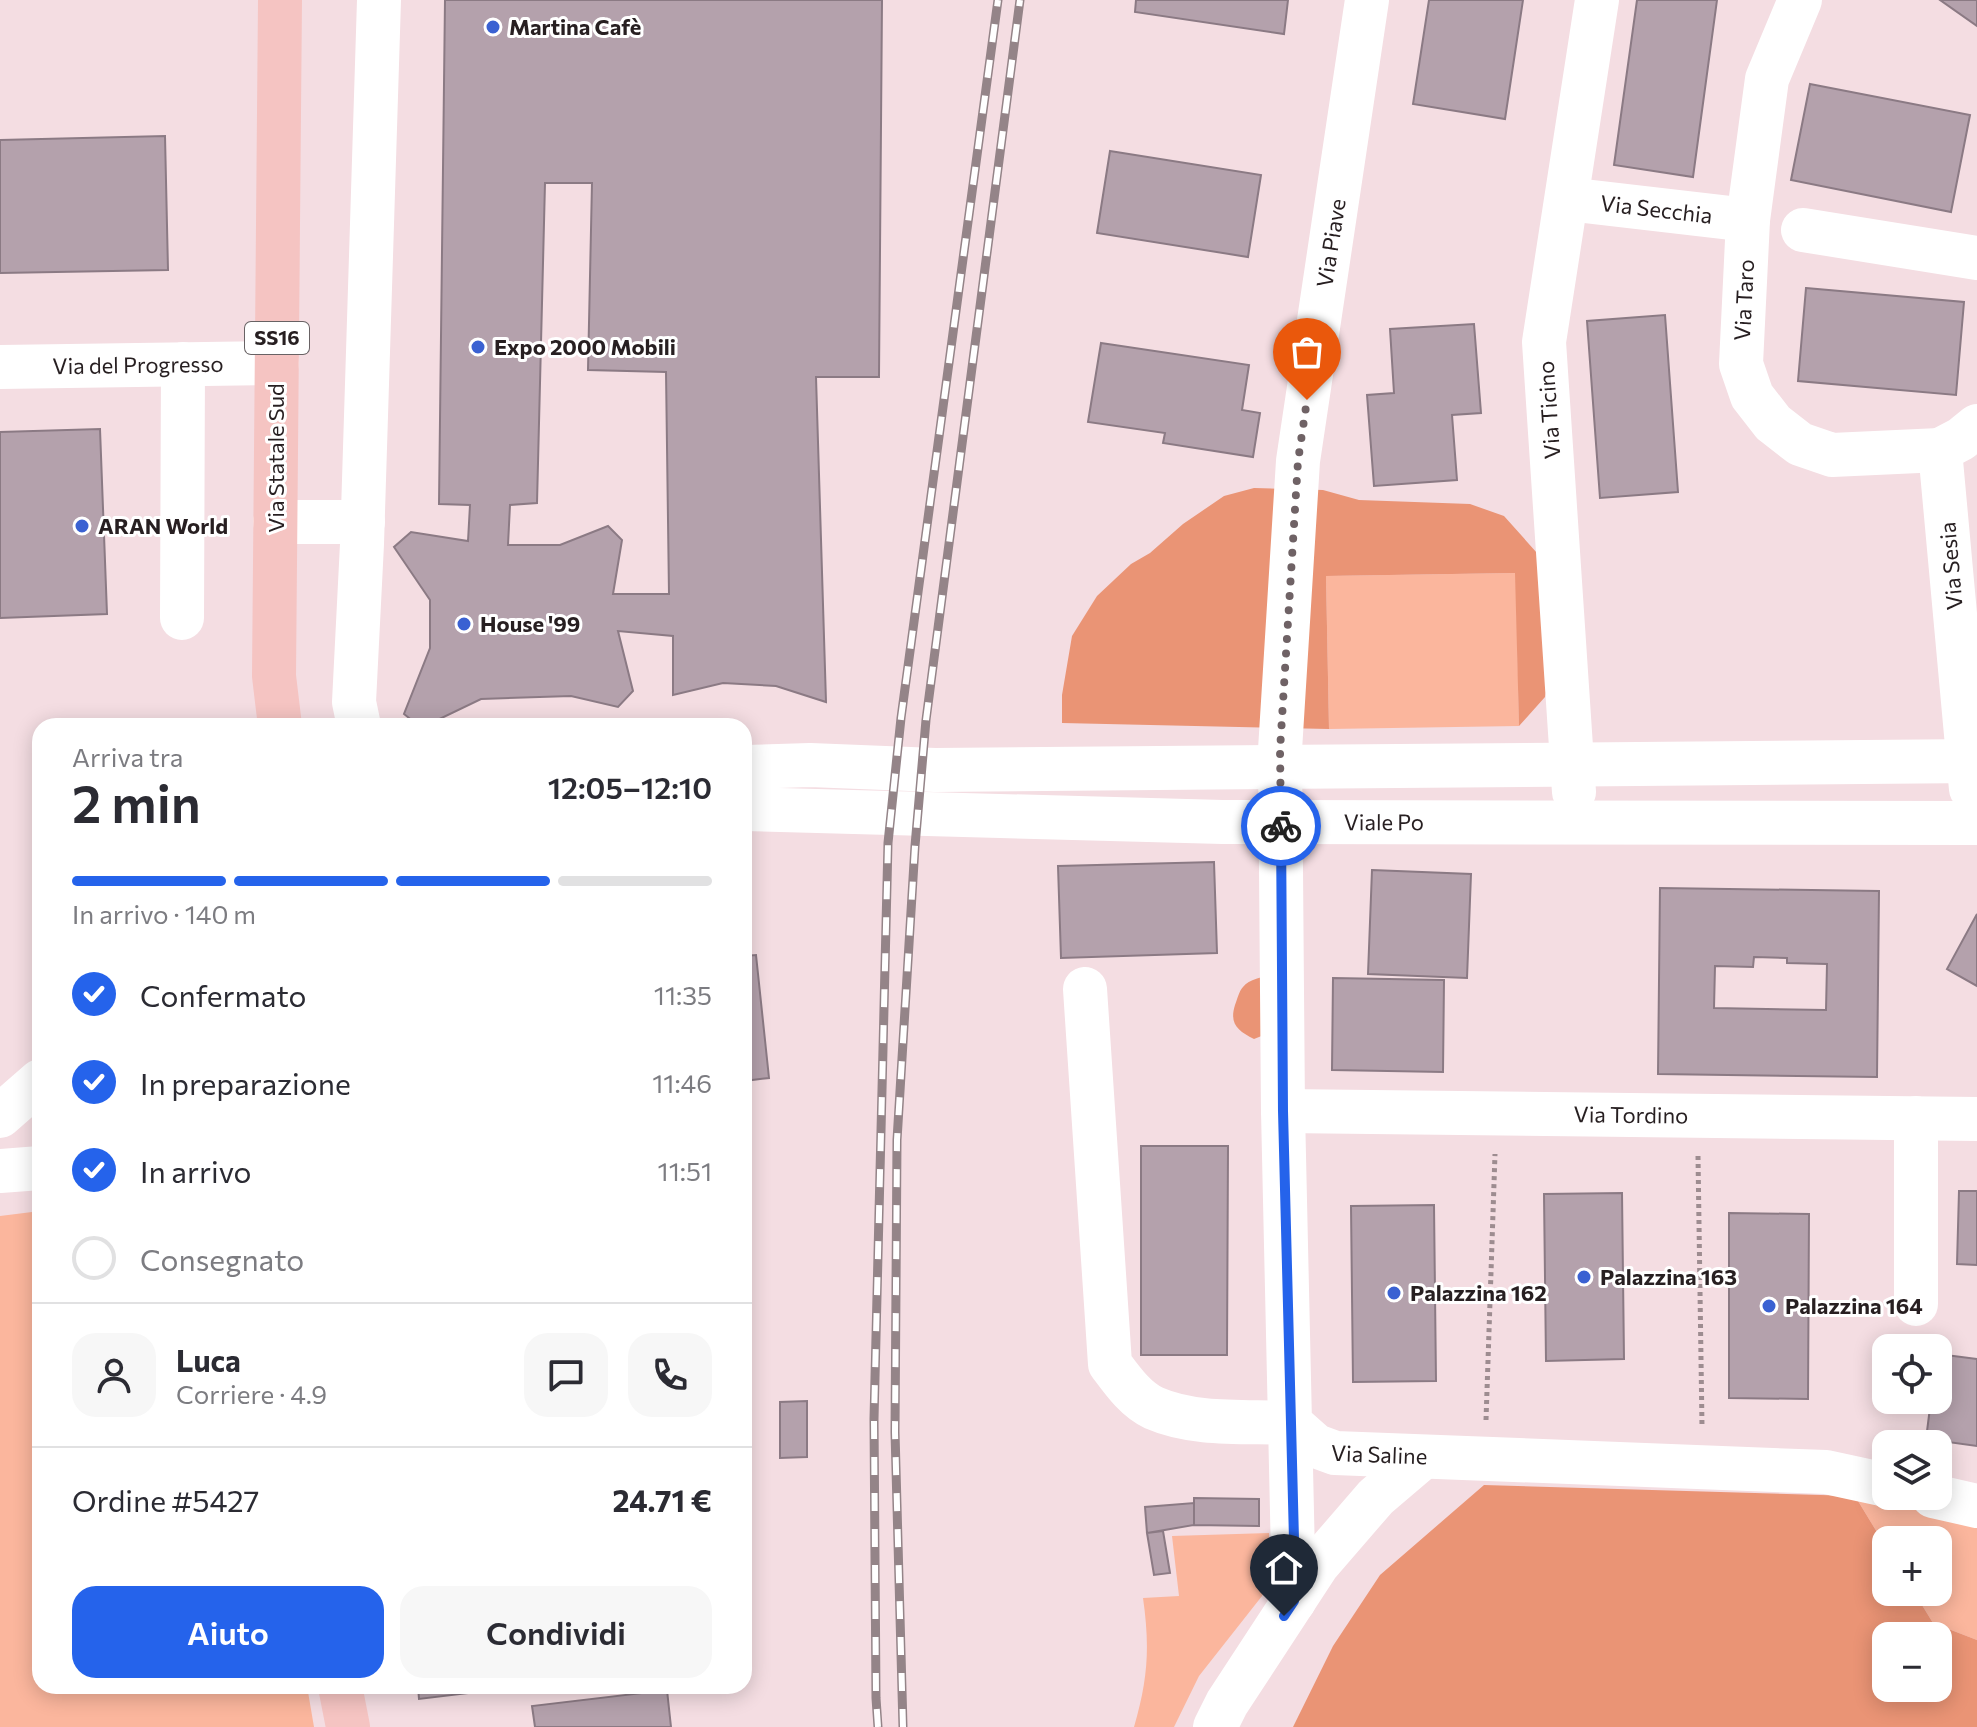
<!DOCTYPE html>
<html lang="it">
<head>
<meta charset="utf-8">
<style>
	body { margin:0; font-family:Commissioner,sans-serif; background:#f7f7f7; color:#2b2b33; height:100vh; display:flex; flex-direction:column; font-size:30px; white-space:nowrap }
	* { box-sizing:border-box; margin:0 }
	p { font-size:26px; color:#7c7c81 }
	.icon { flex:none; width:44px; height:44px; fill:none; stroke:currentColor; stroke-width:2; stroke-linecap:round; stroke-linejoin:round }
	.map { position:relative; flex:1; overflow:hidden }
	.drawer { position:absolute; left:32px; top:718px; width:720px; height:976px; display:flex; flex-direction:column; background:#fff; border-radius:24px; box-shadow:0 4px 20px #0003 }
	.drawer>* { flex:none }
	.buttons { position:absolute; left:1872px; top:1334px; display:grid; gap:16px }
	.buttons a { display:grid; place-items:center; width:80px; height:80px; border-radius:16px; background:#fff; box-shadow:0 4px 20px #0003; font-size:40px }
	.pin { position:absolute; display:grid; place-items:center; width:68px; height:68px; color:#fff; margin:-82px -34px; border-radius:50% 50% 50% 0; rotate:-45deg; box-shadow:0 0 8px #0007 }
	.pin .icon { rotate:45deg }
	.courier { position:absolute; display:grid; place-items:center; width:80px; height:80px; margin:-40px; border:6px solid #2563eb; border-radius:50%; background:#fff; color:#222; box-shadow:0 2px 10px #0007 }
	.headline em { font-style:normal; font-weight:600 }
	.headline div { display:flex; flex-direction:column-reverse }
	.headline { display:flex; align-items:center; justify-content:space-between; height:136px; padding:0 40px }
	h1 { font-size:52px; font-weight:600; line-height:60px }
	.bar { display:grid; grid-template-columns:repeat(4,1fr); gap:12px 8px; align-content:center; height:96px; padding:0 40px }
	.bar i { height:10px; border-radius:6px; background:#e1e1e2 }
	.bar .current { background:#2563eb }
	.bar p { grid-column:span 4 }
	.line { display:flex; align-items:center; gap:20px; padding:0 40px; border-top:2px solid #e1e1e2 }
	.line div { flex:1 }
	.round { display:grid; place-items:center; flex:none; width:84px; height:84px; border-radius:24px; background:#f7f7f7 }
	ol { padding:0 40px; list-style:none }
	li { display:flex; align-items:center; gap:24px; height:88px }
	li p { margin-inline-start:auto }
	li .icon { padding:8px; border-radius:50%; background:#2563eb; color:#fff; stroke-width:4 }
	li:last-child { color:#7c7c81 }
	li i { width:44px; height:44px; border:4px solid #e1e1e2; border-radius:50% }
	.primary-button { display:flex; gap:16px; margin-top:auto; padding:16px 40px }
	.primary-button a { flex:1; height:92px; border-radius:24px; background:#2563eb; color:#fff; font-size:32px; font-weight:600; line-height:92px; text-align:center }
	.primary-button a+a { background:#f7f7f7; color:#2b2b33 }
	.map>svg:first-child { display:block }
	.green { fill:#fbb69d }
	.forest { fill:#ea9475; fill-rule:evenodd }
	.building { fill:#b4a1ac; stroke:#8b7a84; stroke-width:2; fill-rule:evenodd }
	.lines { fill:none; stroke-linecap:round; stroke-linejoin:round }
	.path { stroke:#9d8c90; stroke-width:5; stroke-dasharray:4 4; stroke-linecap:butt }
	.minor { stroke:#fff; stroke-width:44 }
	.major { stroke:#f5c4c2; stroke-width:44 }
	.rail-casing { stroke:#948488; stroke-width:9 }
	.rail { stroke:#fff; stroke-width:6; stroke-dasharray:18; stroke-linecap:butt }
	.done { stroke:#6f6265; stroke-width:8; stroke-dasharray:0 14.4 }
	.route { stroke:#2563eb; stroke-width:10 }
	.poi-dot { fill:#3a61d2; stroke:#fff; stroke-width:3 }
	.labels { text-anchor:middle; stroke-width:6; stroke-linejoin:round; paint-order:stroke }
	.shield { fill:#fff; stroke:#686264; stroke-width:2 }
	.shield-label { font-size:20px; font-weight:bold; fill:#271f21 }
	.poi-label { font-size:22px; font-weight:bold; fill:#271f21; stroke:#fff; text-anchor:start }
	.street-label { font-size:22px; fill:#271f21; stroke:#fff }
</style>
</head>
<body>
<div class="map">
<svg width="1977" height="1727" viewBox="0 0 1977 1727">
	<rect width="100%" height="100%" fill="#f4dde2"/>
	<!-- green -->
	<path class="green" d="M1516,573l3,153 -190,3 -3,-153z
		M40,1211v475h267l7,41h-314v-511z
		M1855,1496l122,27v117l-44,-17 -19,-31h24v-52h-52v7z
		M1269,1533v49l-7,14 -63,80 -25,51h-40c14,-48 16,-80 9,-129l36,-2 -7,-60z"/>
	<!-- forest -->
	<path class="forest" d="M1254,488l69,2 36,10 111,4 34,12 42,47 8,95 -9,39 -26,29 -4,-153 -189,3 3,153 -267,-6v-28l10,-59 25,-40 34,-32 19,-11 33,-29 41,-28z
		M1272,975l-3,58 -15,6c-16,-8 -25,-15 -19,-34 2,-5 4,-14 8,-18 6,-8 20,-10 29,-12z
		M1484,1485l371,11 31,51v45h28l19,31 44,17v87h-684l40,-81 47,-71zM1886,1636h52v52h-52z"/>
	<!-- building -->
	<path class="building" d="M445,0h437l-3,377h-63l10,325 -50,-16 -53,-3 -50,12v-59l-55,-5 15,60 -15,16 -47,-11 -90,3 -56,27h-6l-15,-12 26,-66v-48l-36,-53 17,-15 57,9 2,-36 -31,-1zM545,183h47l-4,187 78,2 3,222h-56l9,-54 -14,-14 -48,19h-52l2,-40 27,-2z
		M1136,0h152l-4,34 -149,-22z
		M1429,0h94l-18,119 -92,-15z
		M1637,0h80l-24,177 -79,-12z
		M1940,0h37v26z
		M1810,84l160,31 -19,97 -160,-32z
		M165,136l3,134 -168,3v-133z
		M1110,151l151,24 -13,82 -151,-24z
		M1806,288l158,14 -8,93 -158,-14z
		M1665,315l13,177 -78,6 -13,-177z
		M1474,324l7,89 -29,2 5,65 -83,6 -7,-91 27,-2 -4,-64z
		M1101,343l148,22 -7,45 18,3 -7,44 -90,-14 2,-10 -77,-11z
		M100,429l7,185 -107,4v-186z
		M1214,862l3,91 -156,5 -3,-92z
		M1372,870l99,4 -4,104 -99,-4z
		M1660,888l219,3 -2,186 -219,-3zM1754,957l33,1v5l40,1 -1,46 -112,-2 1,-42 38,1z
		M1977,914v72l-30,-17z
		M756,955l13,123 -25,3v-125z
		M1333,978l111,2 -1,92 -111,-2z
		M1141,1146h87l-1,209h-86z
		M1959,1191h18v74l-20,-1z
		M1622,1193l2,166 -78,2 -2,-167z
		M1434,1205l2,176 -83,1 -2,-176z
		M1729,1213l80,1 -1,185 -79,-1z
		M1938,1354l39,5v87l-51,-7 5,-39h7z
		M807,1401v56l-27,1v-56z
		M1194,1498l65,1v27l-65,-1z
		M1194,1503v22l-47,8 -2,-26z
		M1163,1531l7,42 -16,2 -7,-42z
		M418,1686h109l-108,13z
		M667,1690l4,37h-136l-3,-21z"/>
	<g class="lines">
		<!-- path -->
		<path class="path" d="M1698,1156l4,270
			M1486,1420l9,-266"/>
		<!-- minor -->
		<g class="minor">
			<path id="s1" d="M1367,0l-69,461 -18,289 3,361 7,312 26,23 19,7 491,19 60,13"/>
			<path d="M1800,0l-33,79 -19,141 -7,144 11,32 21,27 27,21 32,11 108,-5"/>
			<path id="s2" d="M1567,199l181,21"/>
			<path d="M1803,230l174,28"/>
			<path id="s3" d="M0,367l277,-4"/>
			<path d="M275,522h88"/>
			<path d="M182,618l1,-254"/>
			<path d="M359,726l-5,-24 8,-158 17,-544"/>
			<path d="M744,767l66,-2 125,5 1042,-9"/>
			<path d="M1971,789l-31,-339 21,-11 16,-13"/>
			<path d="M1574,792l-30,-450 53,-342"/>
			<path id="s4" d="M744,809l479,13 754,1"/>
			<path d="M1085,989l25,375c12,16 25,35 44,44 41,18 92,13 136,15l4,178"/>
			<path id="s5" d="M1283,1111l694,8"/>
			<path d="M0,1116l40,-35"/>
			<path d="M0,1171l40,-3"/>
			<path d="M1916,1304v-186"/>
			<path d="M1933,1496l44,10"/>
			<path d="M1215,1727l12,-24 91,-139 58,-67 47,-40"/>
		</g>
		<!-- major -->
		<path class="major" d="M280,0l-6,676 6,50
			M340,1686l8,41"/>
		<!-- rail casing -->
		<g class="rail-casing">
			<path id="rail" d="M878,1727l-2,-29 -2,-279 14,-576 13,-125 97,-718
				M903,1727l-8,-295 2,-292 18,-294 11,-126 94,-720"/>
		</g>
		<!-- rail -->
		<use href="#rail" class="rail"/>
	</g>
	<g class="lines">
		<!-- done -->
		<path class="done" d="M1281,826l-1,-76 18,-289 9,-61"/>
		<!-- route -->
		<path class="route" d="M1281,826l2,285 12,468 -1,22 -10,15"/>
	</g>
	<!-- markers -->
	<g class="poi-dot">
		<circle cx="493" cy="27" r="8"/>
		<circle cx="478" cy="347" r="8"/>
		<circle cx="82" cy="526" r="8"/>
		<circle cx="464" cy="624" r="8"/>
		<circle cx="1584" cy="1277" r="8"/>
		<circle cx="1394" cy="1293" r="8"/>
		<circle cx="1769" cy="1306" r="8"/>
	</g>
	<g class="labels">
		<!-- shield labels -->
		<rect class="shield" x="245" y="322" width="64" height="32" rx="6"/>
		<g class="shield-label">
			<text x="277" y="345">SS16</text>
		</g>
		<!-- poi labels -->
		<g class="poi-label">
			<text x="509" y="35">Martina Cafè</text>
			<text x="494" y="355">Expo 2000 Mobili</text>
			<text x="98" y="534">ARAN World</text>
			<text x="480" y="632">House '99</text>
			<text x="1600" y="1285">Palazzina 163</text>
			<text x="1410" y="1301">Palazzina 162</text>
			<text x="1785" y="1314">Palazzina 164</text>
		</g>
		<!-- street labels -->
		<g class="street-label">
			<text dy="8" stroke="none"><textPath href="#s2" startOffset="90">Via Secchia</textPath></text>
			<text transform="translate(1331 243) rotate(-81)" y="8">Via Piave</text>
			<text transform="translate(1744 300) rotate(-87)" y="8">Via Taro</text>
			<text dy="8" stroke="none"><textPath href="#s3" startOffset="138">Via del Progresso</textPath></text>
			<text transform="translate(1549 410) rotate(-94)" y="8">Via Ticino</text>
			<text transform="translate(276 458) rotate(-90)" y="8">Via Statale Sud</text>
			<text transform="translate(1951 566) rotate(-95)" y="8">Via Sesia</text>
			<text dy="8" stroke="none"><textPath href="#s4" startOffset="640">Viale Po</textPath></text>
			<text dy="8" stroke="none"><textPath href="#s5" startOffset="348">Via Tordino</textPath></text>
			<text dy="8" stroke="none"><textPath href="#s1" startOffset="1528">Via Saline</textPath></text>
		</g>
	</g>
</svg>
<div class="buttons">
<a><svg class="icon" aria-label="locate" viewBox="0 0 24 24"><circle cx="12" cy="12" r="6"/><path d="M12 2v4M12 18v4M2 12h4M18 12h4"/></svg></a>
<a><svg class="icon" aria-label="layers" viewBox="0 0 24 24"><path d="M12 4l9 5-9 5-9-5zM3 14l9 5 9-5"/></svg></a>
<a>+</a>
<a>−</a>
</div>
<div class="pin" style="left:1307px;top:400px;background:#ea580c"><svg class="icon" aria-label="bag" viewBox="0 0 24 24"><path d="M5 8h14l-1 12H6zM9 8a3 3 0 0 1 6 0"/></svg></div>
<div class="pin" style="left:1284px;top:1616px;background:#1f2937"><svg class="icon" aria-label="home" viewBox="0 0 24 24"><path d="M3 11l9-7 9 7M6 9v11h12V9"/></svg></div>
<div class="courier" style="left:1281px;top:826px"><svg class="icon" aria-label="bike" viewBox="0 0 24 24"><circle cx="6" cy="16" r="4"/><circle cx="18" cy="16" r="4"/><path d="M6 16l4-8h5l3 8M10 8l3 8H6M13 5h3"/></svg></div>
<section class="drawer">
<div class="headline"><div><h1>2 min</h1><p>Arriva tra</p></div><em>12:05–12:10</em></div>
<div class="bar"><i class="current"></i><i class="current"></i><i class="current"></i><i></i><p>In arrivo · 140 m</p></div>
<ol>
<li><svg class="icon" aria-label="check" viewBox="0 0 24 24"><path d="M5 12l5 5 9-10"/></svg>Confermato<p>11:35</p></li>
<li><svg class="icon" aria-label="check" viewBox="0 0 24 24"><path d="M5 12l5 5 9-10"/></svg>In preparazione<p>11:46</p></li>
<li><svg class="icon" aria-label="check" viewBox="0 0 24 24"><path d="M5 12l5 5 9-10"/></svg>In arrivo<p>11:51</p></li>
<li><i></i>Consegnato</li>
</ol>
<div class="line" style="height:144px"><a class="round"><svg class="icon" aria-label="person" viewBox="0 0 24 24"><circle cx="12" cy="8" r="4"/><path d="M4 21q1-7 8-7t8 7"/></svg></a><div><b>Luca</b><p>Corriere · 4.9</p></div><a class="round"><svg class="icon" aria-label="chat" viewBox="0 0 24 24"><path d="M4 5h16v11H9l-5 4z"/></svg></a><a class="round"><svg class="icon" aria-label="phone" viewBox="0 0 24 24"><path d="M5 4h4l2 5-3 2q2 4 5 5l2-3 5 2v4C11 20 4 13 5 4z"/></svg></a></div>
<div class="line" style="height:104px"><div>Ordine #5427</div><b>24.71 €</b></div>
<div class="primary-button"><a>Aiuto</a><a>Condividi</a></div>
</section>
</div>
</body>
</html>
